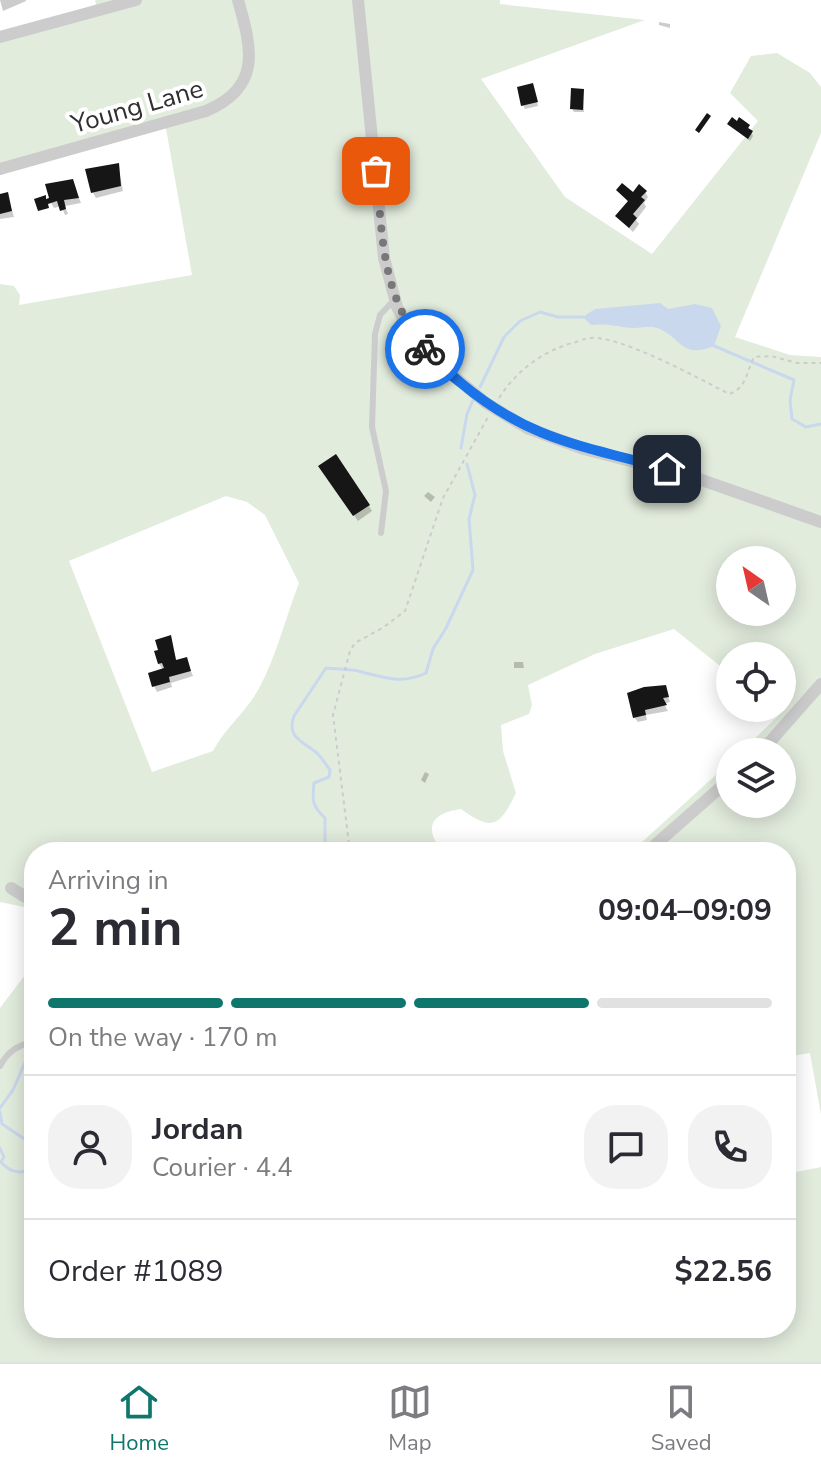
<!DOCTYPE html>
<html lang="en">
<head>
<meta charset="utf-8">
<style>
	body { margin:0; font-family:"Nunito Sans",sans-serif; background:#f2f2f3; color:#2b2b33; height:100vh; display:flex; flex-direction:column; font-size:30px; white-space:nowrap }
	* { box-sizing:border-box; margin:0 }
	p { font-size:26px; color:#7c7c81 }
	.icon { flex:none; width:44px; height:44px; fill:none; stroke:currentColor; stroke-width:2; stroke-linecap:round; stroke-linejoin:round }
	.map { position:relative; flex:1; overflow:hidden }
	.panel { position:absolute; left:24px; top:842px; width:772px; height:496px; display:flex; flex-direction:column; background:#fff; border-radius:32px; box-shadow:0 4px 20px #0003 }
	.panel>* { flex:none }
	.needle { width:52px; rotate:326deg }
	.fabs { position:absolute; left:716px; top:546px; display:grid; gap:16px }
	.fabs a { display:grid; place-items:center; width:80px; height:80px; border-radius:50%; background:#fff; box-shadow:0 4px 20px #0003; font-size:40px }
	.pin { position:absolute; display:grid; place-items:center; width:68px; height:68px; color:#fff; margin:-34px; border-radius:16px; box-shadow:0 4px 12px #0006 }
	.courier { position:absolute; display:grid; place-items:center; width:80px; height:80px; margin:-40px; border:6px solid #1a73e8; border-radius:50%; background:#fff; color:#222; box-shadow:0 2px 10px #0007 }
	.overview em { font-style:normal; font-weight:700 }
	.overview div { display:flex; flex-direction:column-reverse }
	.overview { display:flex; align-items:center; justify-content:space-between; height:136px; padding:0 24px }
	h1 { font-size:52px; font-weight:700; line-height:60px }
	.bar { display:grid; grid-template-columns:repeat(4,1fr); gap:12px 8px; align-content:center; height:96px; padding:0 24px }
	.bar i { height:10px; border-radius:6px; background:#e1e1e2 }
	.bar .current { background:#0f766e }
	.bar p { grid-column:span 4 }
	.line { display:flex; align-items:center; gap:20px; padding:0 24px; border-top:2px solid #e1e1e2 }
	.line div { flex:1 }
	.round { display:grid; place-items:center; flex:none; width:84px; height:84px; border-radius:32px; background:#f2f2f3 }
	.menu { display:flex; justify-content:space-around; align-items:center; height:112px; border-top:2px solid #e1e1e2; background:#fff; font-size:22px; color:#7c7c81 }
	.menu a { display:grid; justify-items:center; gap:4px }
	.menu .current { color:#0f766e }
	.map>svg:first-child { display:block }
	.green { fill:#e2ecdd; fill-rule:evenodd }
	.water { fill:#c9d8ec }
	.shadow { fill:#0003 }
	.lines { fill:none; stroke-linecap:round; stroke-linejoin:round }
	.stream { stroke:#c9d8ec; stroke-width:3 }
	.building { fill:#161616 }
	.path { stroke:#ccc; stroke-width:2; stroke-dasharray:4 4; stroke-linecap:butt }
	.lane { stroke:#ccc; stroke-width:6 }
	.street { stroke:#ccc; stroke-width:12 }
	.done { stroke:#787878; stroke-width:8; stroke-dasharray:0 14.4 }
	.route { stroke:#1a73e8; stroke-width:10 }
	.labels { text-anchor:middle; stroke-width:8; stroke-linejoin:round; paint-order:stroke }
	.street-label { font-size:26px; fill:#2f2f2f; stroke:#fff }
</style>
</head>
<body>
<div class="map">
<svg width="821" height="1362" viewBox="0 0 821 1362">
	<rect width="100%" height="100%" fill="#fff"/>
	<!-- green -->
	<path class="green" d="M95,0h405v4l145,16 -164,59 84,118 87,57 106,-133 -28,-28 21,-37 26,-3 33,20 11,14v46l-86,204 55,18 31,2v758l-11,-62 -24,4v-205h-155l99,-90v42h52v-52h-41l38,-37 -8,-7h11v-52h-52v18l-56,-45 -79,25 -67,31 4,20 -3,9 -28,11 2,26 13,42c-16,32 -22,40 -55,16 -30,4 -38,19 -18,43h-409v57l-34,-7v-618l14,2 6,9 -1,10 173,-30 -27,-152 -165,46v-132l97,-28zM226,496l21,6 18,13 34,68c-14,36 -23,75 -41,107 -13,23 -33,38 -45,61l-61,21 -83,-211zM730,560h52v52h-52z
		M34,963v365h752v-154l35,-7v195h-821v-354z"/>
	<!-- water -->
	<path class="water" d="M660,303l8,6 27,-5 17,4 9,18 -7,20c-35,15 -33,-13 -61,-19 -6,-1 -13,1 -19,1 -18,-1 -24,-5 -43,-3l-8,-8 12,-8z"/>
	<!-- shadow -->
	<path class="shadow" d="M0,0h26v1l-23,10z
		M659,22l11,2v4l-11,-3z
		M534,88l4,18 -13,3 -2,-4z
		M583,91l1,21h-10l-2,-3z
		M729,124l19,2 5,10 -3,5z
		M118,165l5,26 -27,7 -3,-5z
		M72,181l9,22 -16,3 3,8 -3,1 -4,-9 -7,2 -3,-5z
		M618,191l15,3 12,-2 3,5 -4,6 2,4 -10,13 3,4 -6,8 -15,-15 11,-14z
		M7,194l7,23 -14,2v-23z
		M324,472l45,34 3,5 -14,10z
		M428,492l7,5 -4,5 -7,-6z
		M170,637l7,25 9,-3 7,17 -22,7 1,4 -15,5 -3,-6 9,-16 -4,-6z
		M514,662h9l1,6h-10z
		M665,687l5,15 -6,2 4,7 -22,4 1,5 -9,2 -4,-5z
		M425,772l4,2 -4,9 -4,-3z"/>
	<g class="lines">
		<!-- stream -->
		<path class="stream" d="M712,345l82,35 -4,20 2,19 14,8 15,-3
			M480,387l24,-50 16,-16 20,-9 18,5h25
			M461,448l6,-34 6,-14
			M325,852v-34c-13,-12 -13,-18 -11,-35l15,-6 1,-7c-4,-5 -8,-12 -13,-17 -14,-12 -31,-15 -23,-37l32,-48c10,1 22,1 32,3 25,6 43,14 68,2l7,-24 13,-21 27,-58 -4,-51 6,-24 -8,-31
			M0,1108l13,-18 13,-30 8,-6
			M0,1112l2,12 24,16 8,2
			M0,1148l4,9 -3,5c9,11 22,13 33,5"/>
	</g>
	<!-- building -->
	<path class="building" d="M533,83l5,19 -17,4 -4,-19z
		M571,88l13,1 -1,21 -13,-1z
		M707,113l4,3 -12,17 -4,-3z
		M732,117l5,4 2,-4 11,8 -2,3 5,3 -5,8 -21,-15z
		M119,163l2,23 -30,7 -6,-24z
		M73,179l6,19 -15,2 2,9 -6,2 -3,-10 -9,3 1,4 -11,3 -4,-12 12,-4v4l3,-1 -4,-14z
		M622,183l11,9 6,-8 8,7 -6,6 4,3 -12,14 4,4 -8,10 -14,-12 13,-15 -12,-11z
		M8,192l4,19 -12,3v-20z
		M336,454l34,51 -17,11 -35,-50z
		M171,635l5,25 11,-3 4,14 -22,6 1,5 -18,5 -4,-14 16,-5 -2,-5 -4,1 -4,-13 4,-1 -3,-10z
		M666,685l3,12 -6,1 4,7 -22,5 1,5 -13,3 -6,-25 17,-6z"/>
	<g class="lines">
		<!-- path -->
		<path class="path" d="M499,398c18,-28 43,-46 73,-55 6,-1 13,-5 18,-5 30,-3 110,41 139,56 17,-5 18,-23 25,-37l17,-1 26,7h24
			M350,852l-17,-137 17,-64 5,-8 29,-16 21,-16 38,-113 45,-81"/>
		<!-- lane -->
		<path class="lane" d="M381,533l5,-42 -14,-64 3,-93 5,-19 15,-16
			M0,1066c8,-15 17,-20 34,-25"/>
		<!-- street -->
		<path class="street" d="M358,0l26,258 13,49 14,25 20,25 55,46 41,25 57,21 112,29 125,44
			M0,37l136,-37
			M0,169l206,-58c56,-24 46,-62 32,-111
			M761,752l60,-68
			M647,852l83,-73
			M11,888l23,14"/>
	</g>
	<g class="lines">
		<!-- done -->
		<path class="done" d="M376,171c7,68 5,122 49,178"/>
		<!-- route -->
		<path class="route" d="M425,349c10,14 24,24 36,34 69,58 124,63 206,86"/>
	</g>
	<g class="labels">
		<!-- street labels -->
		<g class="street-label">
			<text transform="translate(137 106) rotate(-16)" y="9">Young Lane</text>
		</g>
	</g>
</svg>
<div class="fabs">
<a><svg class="needle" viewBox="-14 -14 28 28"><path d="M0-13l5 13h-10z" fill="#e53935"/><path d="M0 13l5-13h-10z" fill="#7c7c81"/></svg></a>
<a><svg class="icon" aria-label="locate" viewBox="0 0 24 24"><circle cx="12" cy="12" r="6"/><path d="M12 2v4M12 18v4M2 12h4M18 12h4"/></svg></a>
<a><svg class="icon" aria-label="layers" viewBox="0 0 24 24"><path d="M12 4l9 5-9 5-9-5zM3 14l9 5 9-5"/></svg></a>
</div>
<div class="pin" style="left:376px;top:171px;background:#ea580c"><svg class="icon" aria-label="bag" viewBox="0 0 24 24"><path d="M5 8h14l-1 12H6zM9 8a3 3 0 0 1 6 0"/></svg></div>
<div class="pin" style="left:667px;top:469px;background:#1f2937"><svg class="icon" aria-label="home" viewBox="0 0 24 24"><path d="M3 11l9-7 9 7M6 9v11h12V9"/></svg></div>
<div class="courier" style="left:425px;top:349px"><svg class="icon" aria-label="bike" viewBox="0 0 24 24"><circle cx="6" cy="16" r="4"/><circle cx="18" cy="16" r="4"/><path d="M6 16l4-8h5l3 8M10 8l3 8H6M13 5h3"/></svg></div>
<section class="panel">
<div class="overview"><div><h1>2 min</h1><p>Arriving in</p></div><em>09:04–09:09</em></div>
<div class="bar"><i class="current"></i><i class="current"></i><i class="current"></i><i></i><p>On the way · 170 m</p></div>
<div class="line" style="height:144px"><a class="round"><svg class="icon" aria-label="person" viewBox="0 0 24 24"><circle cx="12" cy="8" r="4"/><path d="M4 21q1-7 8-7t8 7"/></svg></a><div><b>Jordan</b><p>Courier · 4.4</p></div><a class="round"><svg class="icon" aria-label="chat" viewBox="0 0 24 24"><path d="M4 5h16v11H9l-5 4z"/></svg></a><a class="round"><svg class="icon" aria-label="phone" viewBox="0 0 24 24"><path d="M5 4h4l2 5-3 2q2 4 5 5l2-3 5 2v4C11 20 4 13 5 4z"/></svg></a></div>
<div class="line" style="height:104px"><div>Order #1089</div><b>$22.56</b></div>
</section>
</div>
<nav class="menu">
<a class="current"><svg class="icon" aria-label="home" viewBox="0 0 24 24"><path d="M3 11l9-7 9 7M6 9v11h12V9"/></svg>Home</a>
<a><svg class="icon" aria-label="map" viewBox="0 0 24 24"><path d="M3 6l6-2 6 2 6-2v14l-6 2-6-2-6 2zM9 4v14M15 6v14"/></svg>Map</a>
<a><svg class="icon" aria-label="saved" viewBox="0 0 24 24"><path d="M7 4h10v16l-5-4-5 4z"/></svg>Saved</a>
</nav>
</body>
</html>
